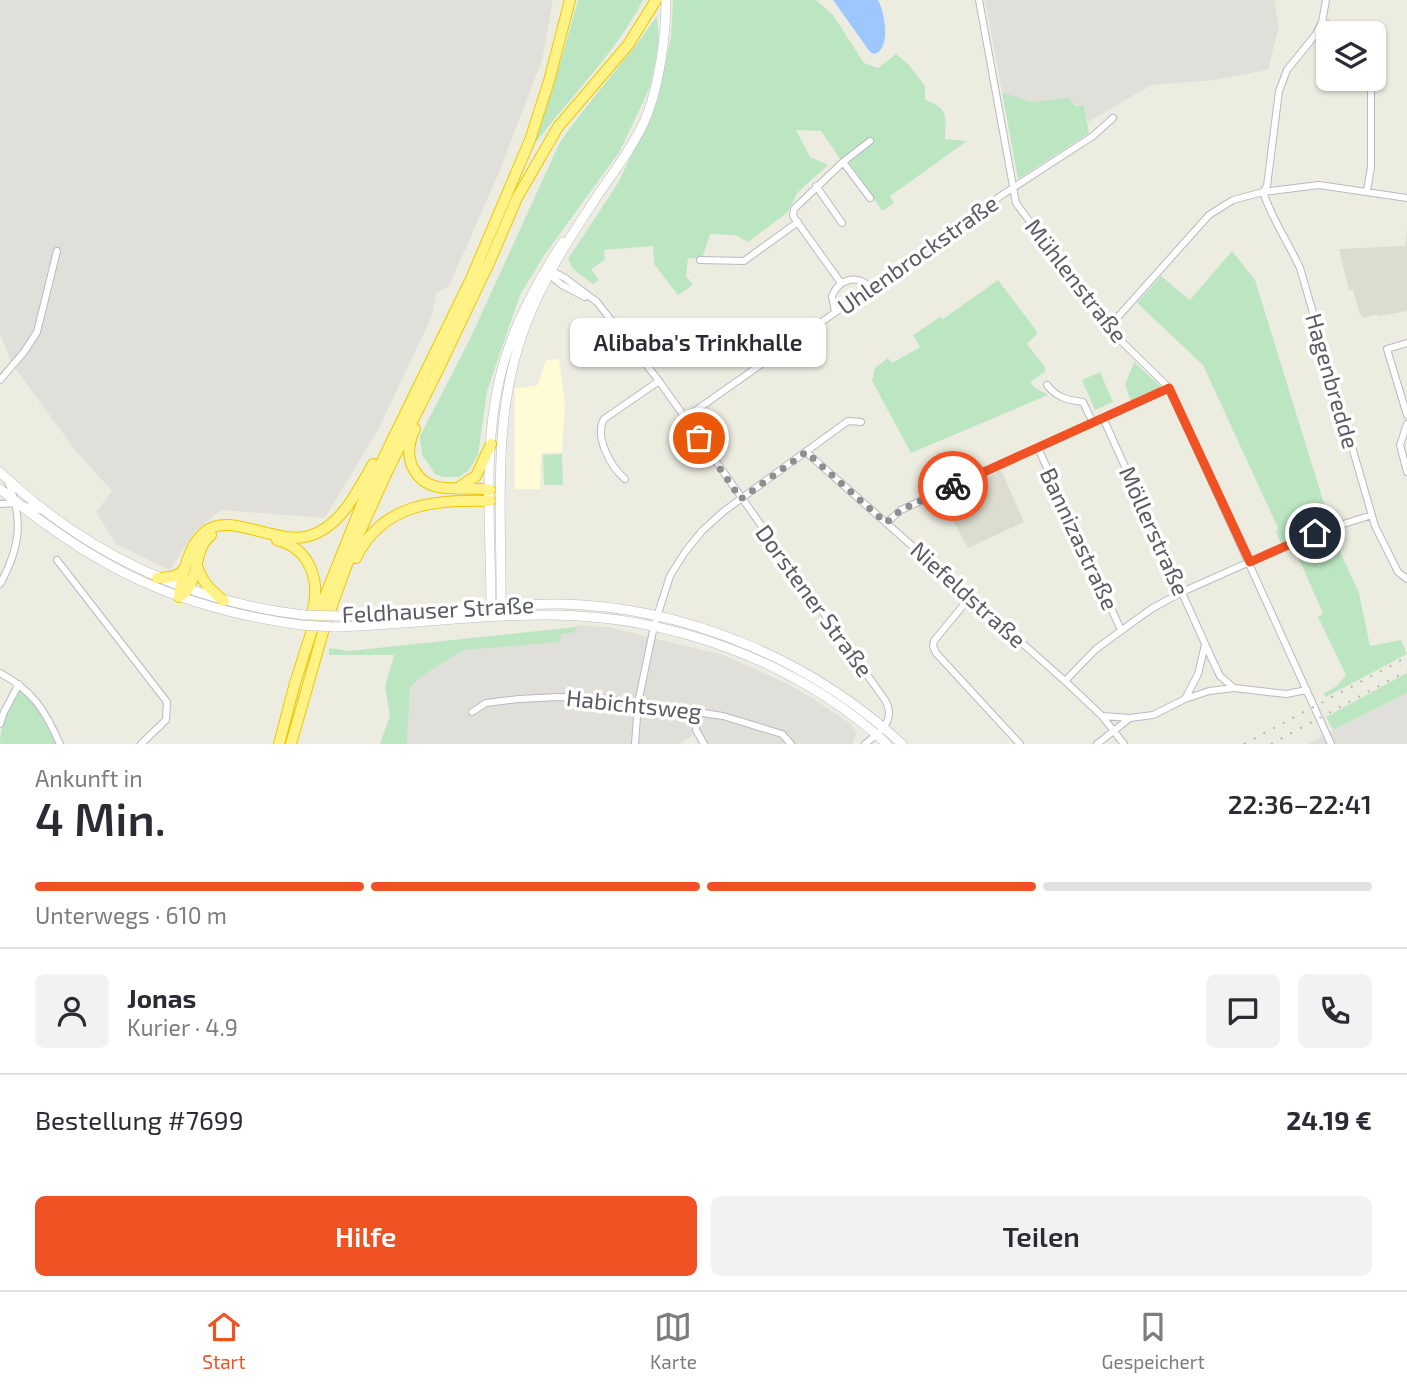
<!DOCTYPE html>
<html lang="de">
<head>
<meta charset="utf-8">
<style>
	body { margin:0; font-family:"Exo 2",sans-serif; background:#f2f2f3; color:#2b2b33; height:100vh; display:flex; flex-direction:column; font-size:26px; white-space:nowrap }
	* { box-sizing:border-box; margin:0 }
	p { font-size:23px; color:#7c7c81 }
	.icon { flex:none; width:38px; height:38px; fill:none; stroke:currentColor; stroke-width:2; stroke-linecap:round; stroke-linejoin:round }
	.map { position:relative; height:744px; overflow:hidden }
	.sheet { display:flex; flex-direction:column; background:#fff; flex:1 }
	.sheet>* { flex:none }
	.buttons { position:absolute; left:1316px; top:21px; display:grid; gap:14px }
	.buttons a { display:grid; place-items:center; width:70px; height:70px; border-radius:10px; background:#fff; box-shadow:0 2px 5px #0004; font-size:35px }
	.pin { position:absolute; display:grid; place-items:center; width:60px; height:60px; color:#fff; margin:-30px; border:4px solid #fff; border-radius:50%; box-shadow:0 2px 7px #0007 }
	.courier { position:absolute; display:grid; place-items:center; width:70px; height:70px; margin:-35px; border:5px solid #f05224; border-radius:50%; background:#fff; color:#222; box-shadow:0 2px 9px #0007 }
	.bubble { position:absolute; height:49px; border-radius:10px; background:#fff; box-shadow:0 2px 5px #0004; font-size:23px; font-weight:600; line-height:49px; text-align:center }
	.summary em { font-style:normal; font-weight:600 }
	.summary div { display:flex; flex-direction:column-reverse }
	.summary { display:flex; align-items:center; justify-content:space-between; height:119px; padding:0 35px }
	h1 { font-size:46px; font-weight:600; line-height:52px }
	.bar { display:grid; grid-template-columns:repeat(4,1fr); gap:10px 7px; align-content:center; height:84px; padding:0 35px }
	.bar i { height:9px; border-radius:5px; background:#e1e1e2 }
	.bar .selected { background:#f05224 }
	.bar p { grid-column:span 4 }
	.line { display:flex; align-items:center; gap:18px; padding:0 35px; border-top:2px solid #e1e1e2 }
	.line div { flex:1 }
	.round { display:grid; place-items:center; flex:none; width:74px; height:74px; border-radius:10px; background:#f2f2f3 }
	.primary-button { display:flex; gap:14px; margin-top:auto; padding:14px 35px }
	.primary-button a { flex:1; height:80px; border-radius:10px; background:#f05224; color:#fff; font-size:28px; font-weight:600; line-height:80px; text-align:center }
	.primary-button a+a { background:#f2f2f3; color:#2b2b33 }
	.dock { display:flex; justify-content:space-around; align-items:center; height:98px; border-top:2px solid #e1e1e2; background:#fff; font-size:19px; color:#7c7c81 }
	.dock a { display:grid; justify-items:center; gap:4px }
	.dock .selected { color:#f05224 }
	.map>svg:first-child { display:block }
	.commercial { fill:#fffbd4 }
	.industrial { fill:#e1dfd9 }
	.education { fill:#dddcd0 }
	.green { fill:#bce6c2 }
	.water { fill:#9fc7ff }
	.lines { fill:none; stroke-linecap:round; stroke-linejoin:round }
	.street-casing { stroke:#b9bac1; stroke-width:8 }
	.secondary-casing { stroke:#babcc3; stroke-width:10 }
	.highway-casing { stroke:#eec700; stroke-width:12 }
	.street { stroke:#fff; stroke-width:6 }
	.secondary { stroke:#fff; stroke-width:9 }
	.highway { stroke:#fff286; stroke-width:10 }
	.rail { stroke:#b5b5b6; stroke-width:2; stroke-dasharray:2 9; stroke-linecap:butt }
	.secondary-bridge-casing { stroke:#babcc3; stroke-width:10; stroke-linecap:butt }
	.secondary-bridge { stroke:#fff; stroke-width:9 }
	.done { stroke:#8d8e8f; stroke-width:7; stroke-dasharray:0 12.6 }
	.route { stroke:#f05224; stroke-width:9 }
	.labels { text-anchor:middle; stroke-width:7; stroke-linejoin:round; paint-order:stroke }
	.street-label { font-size:23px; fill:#5a5c63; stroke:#fff }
</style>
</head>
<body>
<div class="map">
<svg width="1407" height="744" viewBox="0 0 1407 744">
	<rect width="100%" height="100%" fill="#edece1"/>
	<!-- commercial -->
	<path class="commercial" d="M559,359l6,45 -3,48 -21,1 -1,36h-25v-100l23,-4 8,-25z"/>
	<!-- industrial -->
	<path class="industrial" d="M0,0h553l-11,60 -44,115 -49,111 -13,7 -4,23 -52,110 -55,92 -104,-8 -25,20 -26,40 -54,-26 -20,-32 16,-21 -36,-40 -64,-87 -12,-30z
		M985,0h289l5,26 -11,44 -54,10 -63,5 -63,37 -4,-17 -53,-3 -29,-10z
		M575,625l32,2 116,28 63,28 23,13 42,28 5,10 -1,4 -3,6h-143l-10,-13 -19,13h-273l3,-56 10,-11 44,-27 97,-16 15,-7z
		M1407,693v51h-99l25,-14z"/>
	<!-- education -->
	<path class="education" d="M1407,229v82l-29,5 -1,-2 -13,4 -4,-3 -7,-25 -4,1 -10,-42 66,-3z
		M1001,470l23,52 -56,26 -28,-51z"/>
	<!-- green -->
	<path class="green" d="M578,0h65c-28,54 -73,97 -109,145l20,-60z
		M673,0h143l17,15 31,48 14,5 18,-14 12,10 17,22v14c23,7 21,17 20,39l22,2 -77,55 4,7 -12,8 -37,-55 -5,3 -19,-28 -25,-1 14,27 18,8 -30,27 -11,21 -39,29 -13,-7 -25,-1 -8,25 -14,-1 -2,18 7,9 -15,10 -24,-31 -1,-18 -49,4 1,10 -14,9 8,11 -6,4 -20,-15 -5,-10 50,-76 37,-77 16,-68z
		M657,16l2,27 -9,44 -30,64 -77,106 -23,38 -33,96 -9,64 -10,16 -9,6h-16l-8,-3 -13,-19 -2,-19 50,-97 90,-197c30,-43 67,-82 97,-126z
		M1002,92l29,10 38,-4 6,8 9,-1 5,28 -71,46z
		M1232,251l23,29 75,243 1,9 28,61 11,53 31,-6 6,14 -81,43 -3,-3 14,-8 9,-11 -28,-58 5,-4 -28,-63 -4,-7 -8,4 -7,-15 2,-4 -75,-163 -66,-62 24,-27 29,24z
		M998,280l40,53 -11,11 18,23v5l-15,10 5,6 13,7 -137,58 -39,-72 3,-13 13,-10 4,5 28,-16 -7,-12 27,-18 3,2z
		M1134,362l27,25 -30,14 -6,-16z
		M1100,372l13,30 -18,8 -13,-30z
		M562,454l1,31h-19l-1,-30z
		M576,627l-1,5 -14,2 -1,8 -96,8 -44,27 -10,11 -3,56h-27l10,-28 -5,-29 9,-32h-65v-7l20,3z
		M1407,673v20l-74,37 -7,-13z
		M22,691l15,17 19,36h-56c0,-19 9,-35 17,-52z"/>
	<!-- water -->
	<path class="water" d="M833,0h45c7,13 13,48 -3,54l-5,-2z"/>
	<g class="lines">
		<!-- street casing -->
		<g class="street-casing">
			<path id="street" d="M979,0l37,203 92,125 61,60 162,356
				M1322,22l29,11
				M843,162l27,36
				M816,186l26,37
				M1367,191l4,-24v-88
				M1263,192c9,27 25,50 37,76l75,258 23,46 9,7
				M1263,192l4,-6 12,-95 8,-21 29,-36 6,-12 4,-22
				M700,260l44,1 54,-39
				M550,270l15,8 32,24 62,79 226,319c12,20 -5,32 -20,44
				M547,273l15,12 23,12
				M841,283l-48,-67 1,-7 49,-47 27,-21
				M835,312l-3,-16c7,-17 24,-22 38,-9
				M1108,328l101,-113 24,-15 30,-8 56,-7 88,13
				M1407,343l-20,6 20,66
				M0,380l24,-28 13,-20 20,-81
				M1047,385c10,13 21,15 36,17l10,21
				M685,418l317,-223 91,-59 20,-18
				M1103,418l108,239 9,19 14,12
				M1407,424l-7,21 7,27
				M1038,448l83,182
				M806,452l259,229 37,35 22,28
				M625,479c-14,-12 -31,-42 -21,-60l55,-38
				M0,504l17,-1 25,8
				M886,523l15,-13 268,-122
				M57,560l110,142 -1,18 -25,24
				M0,584c20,-36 24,-65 8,-102
				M970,597l-36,44 -1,5 3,7 84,91
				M0,673c33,18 45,37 60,71
				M1065,681l31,-32 55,-40 31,-17 133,-59 57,-18
				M1185,699l13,-25 7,-29
				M472,712l14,-9 33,-4 39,-2 42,1 123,18 59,18 9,10
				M695,712l1,18 8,14
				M1102,716l28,2
				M0,724l4,-12 15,-28
				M635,744l3,-41 16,-77 16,-50 15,-24 17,-21 22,-20 124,-90 13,1
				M1097,744l33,-26 23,-3 32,-16 24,-8 25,-3 52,6 21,-4"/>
		</g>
		<!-- secondary casing -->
		<g class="secondary-casing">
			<path id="secondary" d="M0,472c86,82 186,129 304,143
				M0,489c96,79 176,119 301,136
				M493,611l-2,-4c0,-80 -10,-167 13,-245 13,-44 34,-82 59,-120
				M496,615l5,-9c1,-93 -10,-190 24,-279 16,-44 43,-87 69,-126 17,-26 38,-52 51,-81 14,-32 21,-85 21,-120
				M338,616c34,-1 67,-2 101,-4 41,-3 81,-9 122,-8 125,3 249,55 341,140
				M335,627c73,-2 145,-13 217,-12 120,1 246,47 335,129"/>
		</g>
		<!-- highway casing -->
		<g class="highway-casing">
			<path id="highway" d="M415,429c-6,11 -8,25 -3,37 15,33 51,18 78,24
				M459,487l17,-11 15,-32
				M277,540c34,9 44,42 35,73
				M356,558c26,-55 81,-59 134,-57
				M196,563c6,19 13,26 28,38
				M157,578c12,0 21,-1 28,-10
				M179,597c4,-26 12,-71 45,-72 14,-1 29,5 43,8 13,3 29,7 42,3 32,-9 49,-46 64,-72
				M179,597c3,-3 7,-4 9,-8 11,-16 6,-40 23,-54
				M279,744l16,-61 19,-59 51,-128 106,-217 59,-139 19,-59 21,-81
				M291,744l34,-119 29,-80 33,-73 49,-98 54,-113 27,-63 41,-71 70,-82 28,-45"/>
		</g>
		<!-- street -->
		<use href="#street" class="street"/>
		<!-- secondary -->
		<use href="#secondary" class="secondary"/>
		<!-- highway -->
		<use href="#highway" class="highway"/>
		<!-- rail -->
		<path class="rail" d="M1244,744l163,-87
			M1271,744l136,-73"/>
		<!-- secondary-bridge casing -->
		<g class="secondary-bridge-casing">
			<path id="secondary-bridge" d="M304,615l34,1
				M301,625l34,2"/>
		</g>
		<!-- secondary-bridge -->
		<use href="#secondary-bridge" class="secondary-bridge"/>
	</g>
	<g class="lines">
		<!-- done -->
		<path class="done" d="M699,438l42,61 65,-47 80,71 15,-13 52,-24"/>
		<!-- route -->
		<path class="route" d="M953,486l216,-98 81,174 65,-29"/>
	</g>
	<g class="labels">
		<!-- street labels -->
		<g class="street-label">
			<text transform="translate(918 255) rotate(-35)" y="8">Uhlenbrockstraße</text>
			<text transform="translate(1076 281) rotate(52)" y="8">Mühlenstraße</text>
			<text transform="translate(1332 381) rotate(74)" y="8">Hagenbredde</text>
			<text transform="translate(1154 531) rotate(66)" y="8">Möllerstraße</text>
			<text transform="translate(1079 539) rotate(65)" y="8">Bannizastraße</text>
			<text transform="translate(968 595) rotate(42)" y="8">Niefeldstraße</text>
			<text transform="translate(814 601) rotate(54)" y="8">Dorstener Straße</text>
			<text transform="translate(438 610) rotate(-3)" y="8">Feldhauser Straße</text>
			<text transform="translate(634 705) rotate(6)" y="8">Habichtsweg</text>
		</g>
	</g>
</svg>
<div class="buttons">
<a><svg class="icon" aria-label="layers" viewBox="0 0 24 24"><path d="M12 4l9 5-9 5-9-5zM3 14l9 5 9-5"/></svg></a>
</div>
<div class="pin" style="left:699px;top:438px;background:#ea580c"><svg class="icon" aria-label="bag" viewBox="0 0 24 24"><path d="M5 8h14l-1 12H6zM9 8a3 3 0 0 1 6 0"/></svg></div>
<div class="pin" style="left:1315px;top:533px;background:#1f2937"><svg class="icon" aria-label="home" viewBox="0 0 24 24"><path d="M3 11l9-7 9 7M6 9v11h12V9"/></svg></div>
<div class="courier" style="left:953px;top:486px"><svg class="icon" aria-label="bike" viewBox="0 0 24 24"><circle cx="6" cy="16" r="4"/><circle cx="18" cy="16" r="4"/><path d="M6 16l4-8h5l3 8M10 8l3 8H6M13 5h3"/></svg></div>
<div class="bubble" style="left:570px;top:318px;width:256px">Alibaba's Trinkhalle</div>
</div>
<section class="sheet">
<div class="summary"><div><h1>4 Min.</h1><p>Ankunft in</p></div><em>22:36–22:41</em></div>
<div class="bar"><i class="selected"></i><i class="selected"></i><i class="selected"></i><i></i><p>Unterwegs · 610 m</p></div>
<div class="line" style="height:126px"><a class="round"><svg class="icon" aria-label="person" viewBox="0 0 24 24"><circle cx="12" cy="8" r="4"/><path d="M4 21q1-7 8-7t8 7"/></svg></a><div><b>Jonas</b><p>Kurier · 4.9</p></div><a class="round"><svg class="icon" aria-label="chat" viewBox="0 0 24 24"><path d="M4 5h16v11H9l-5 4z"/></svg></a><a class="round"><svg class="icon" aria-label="phone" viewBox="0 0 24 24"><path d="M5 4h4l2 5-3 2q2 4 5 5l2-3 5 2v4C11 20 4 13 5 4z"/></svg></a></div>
<div class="line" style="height:91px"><div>Bestellung #7699</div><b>24.19 €</b></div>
<div class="primary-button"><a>Hilfe</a><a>Teilen</a></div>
</section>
<nav class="dock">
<a class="selected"><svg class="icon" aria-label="home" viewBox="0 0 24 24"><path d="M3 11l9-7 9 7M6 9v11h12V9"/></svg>Start</a>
<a><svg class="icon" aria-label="map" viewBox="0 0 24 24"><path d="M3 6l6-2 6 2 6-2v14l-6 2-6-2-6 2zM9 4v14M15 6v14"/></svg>Karte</a>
<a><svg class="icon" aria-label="saved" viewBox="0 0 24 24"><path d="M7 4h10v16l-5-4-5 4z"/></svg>Gespeichert</a>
</nav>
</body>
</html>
